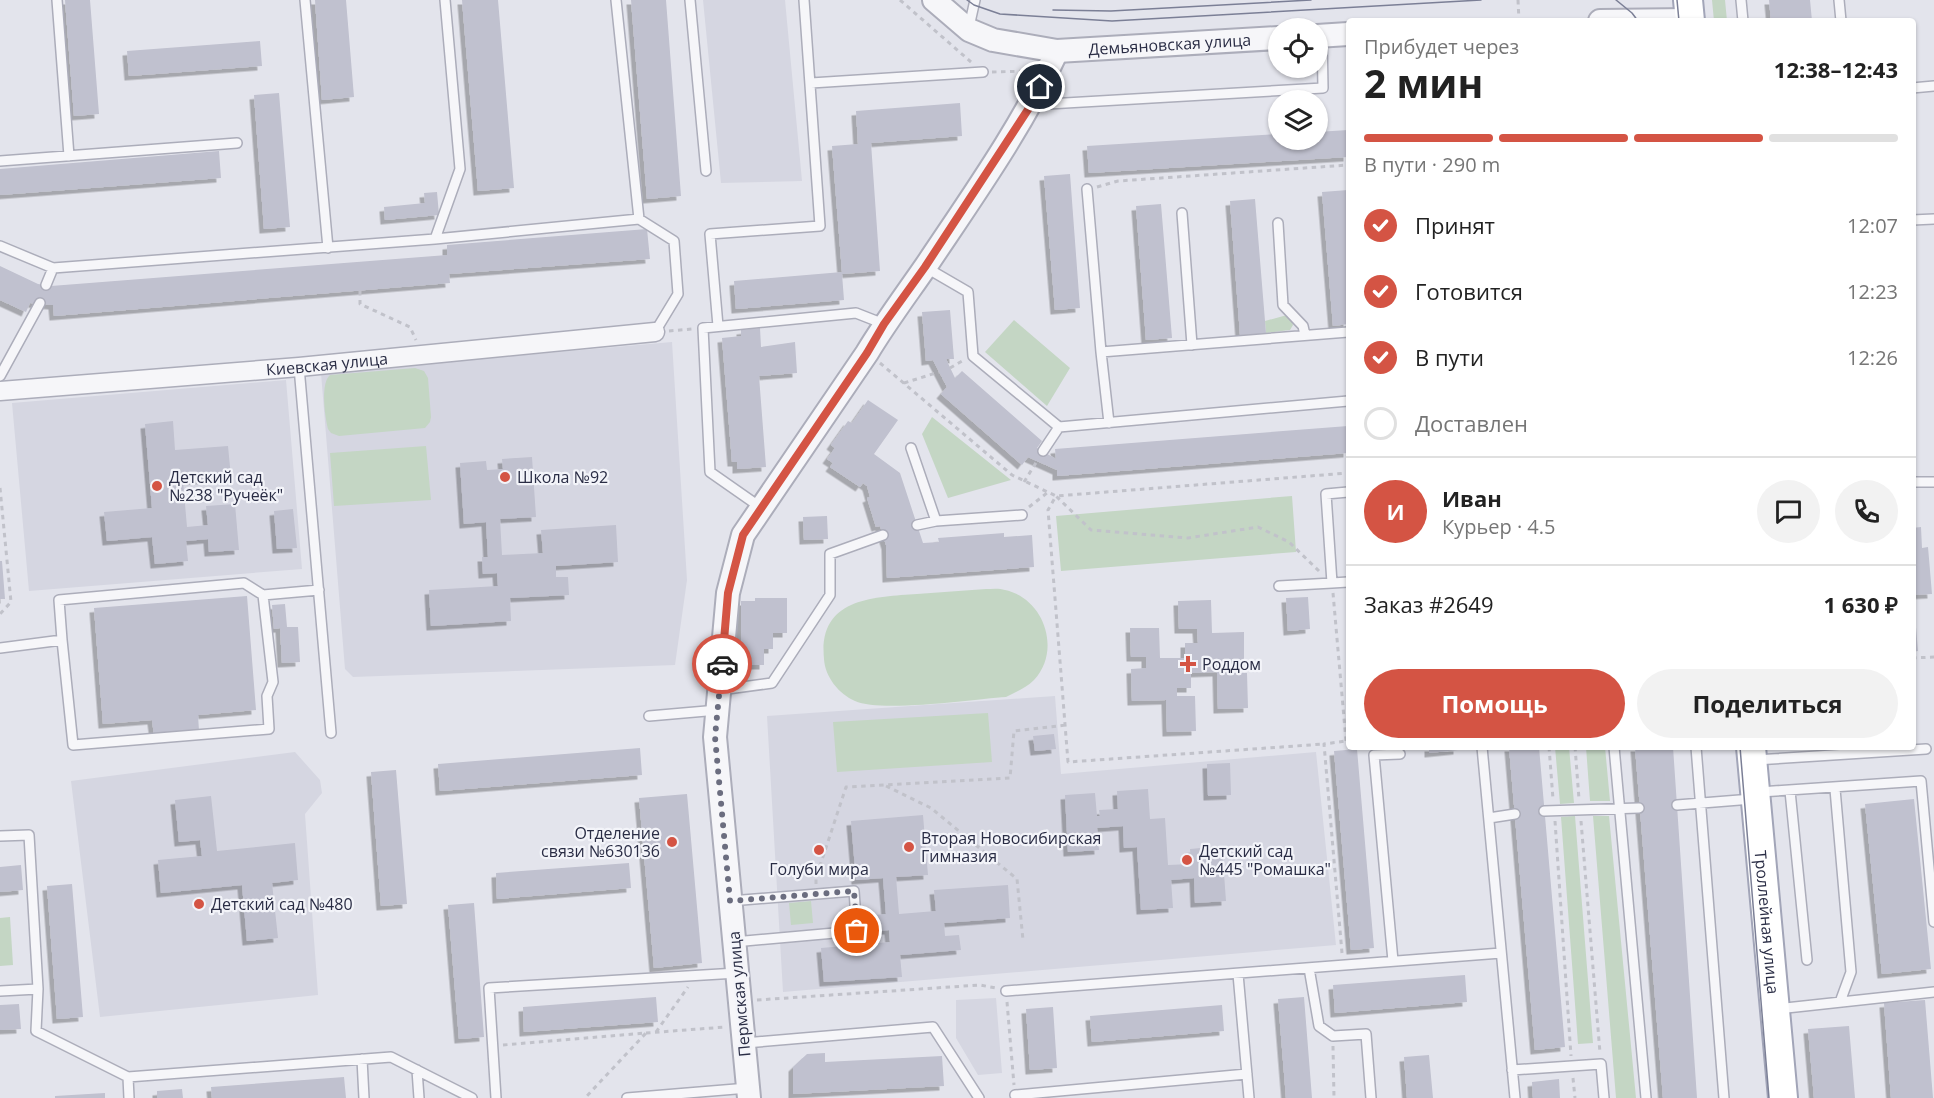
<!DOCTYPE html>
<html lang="ru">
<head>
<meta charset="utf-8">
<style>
	body { margin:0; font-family:"Open Sans",sans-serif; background:#f2f2f2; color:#222; height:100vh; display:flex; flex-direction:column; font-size:22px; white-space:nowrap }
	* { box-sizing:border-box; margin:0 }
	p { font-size:20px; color:#767676 }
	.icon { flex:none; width:33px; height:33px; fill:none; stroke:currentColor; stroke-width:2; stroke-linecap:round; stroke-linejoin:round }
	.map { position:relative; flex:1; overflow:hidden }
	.drawer { position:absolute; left:1346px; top:18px; width:570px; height:732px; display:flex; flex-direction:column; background:#fff; border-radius:6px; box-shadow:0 2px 4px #0004 }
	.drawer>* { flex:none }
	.fabs { position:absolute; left:1268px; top:18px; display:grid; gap:12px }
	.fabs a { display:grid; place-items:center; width:60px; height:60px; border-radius:50%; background:#fff; box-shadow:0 2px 4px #0004; font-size:30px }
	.pin { position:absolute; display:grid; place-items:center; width:51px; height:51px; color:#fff; margin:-26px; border:3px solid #fff; border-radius:50%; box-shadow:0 2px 6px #0007 }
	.courier { position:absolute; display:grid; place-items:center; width:60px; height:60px; margin:-30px; border:4px solid #d45444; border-radius:50%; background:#fff; color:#222; box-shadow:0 2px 8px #0007 }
	.overview em { font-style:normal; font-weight:700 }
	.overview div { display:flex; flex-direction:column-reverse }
	.overview { display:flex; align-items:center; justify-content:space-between; height:102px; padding:0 18px }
	h1 { font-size:39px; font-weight:700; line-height:45px }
	.bar { display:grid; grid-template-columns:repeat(4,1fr); gap:9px 6px; align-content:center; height:72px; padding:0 18px }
	.bar i { height:8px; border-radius:4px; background:#e0e0e0 }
	.bar .active { background:#d45444 }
	.bar p { grid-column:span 4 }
	.line { display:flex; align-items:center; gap:15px; padding:0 18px; border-top:2px solid #e0e0e0 }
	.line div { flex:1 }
	.round { display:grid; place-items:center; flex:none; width:63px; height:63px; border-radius:32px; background:#f2f2f2 }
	ol { padding:0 18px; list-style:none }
	li { display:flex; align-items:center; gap:18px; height:66px }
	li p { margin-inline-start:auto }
	li .icon { padding:6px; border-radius:50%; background:#d45444; color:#fff; stroke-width:4 }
	li:last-child { color:#767676 }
	li i { width:33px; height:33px; border:3px solid #e0e0e0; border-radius:50% }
	.action { display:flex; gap:12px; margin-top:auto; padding:12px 18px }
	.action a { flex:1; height:69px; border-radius:36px; background:#d45444; color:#fff; font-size:24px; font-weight:700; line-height:69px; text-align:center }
	.action a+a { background:#f2f2f2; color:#222 }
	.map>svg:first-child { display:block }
	.built { fill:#d5d6e1 }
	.green { fill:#c4d6c4 }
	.building { fill:#c0c1cf; filter:url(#shadow) }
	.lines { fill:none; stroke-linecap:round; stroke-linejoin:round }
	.service-casing { stroke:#acadba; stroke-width:12 }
	.minor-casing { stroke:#acadba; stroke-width:21 }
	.tertiary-casing { stroke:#acadba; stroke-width:26 }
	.primary-casing { stroke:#a2a5b8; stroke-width:32 }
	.path { stroke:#c1c2ca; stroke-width:3; stroke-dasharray:4.5 4.5; stroke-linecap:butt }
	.service { stroke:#f6f6f9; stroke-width:9 }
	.minor { stroke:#f6f6f9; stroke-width:18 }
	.tertiary { stroke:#f6f6f9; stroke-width:22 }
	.primary { stroke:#fff; stroke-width:28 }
	.tram { stroke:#7b7f96; stroke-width:1.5 }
	.done { stroke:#6b6d7f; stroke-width:6; stroke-dasharray:0 10.8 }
	.route { stroke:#d45444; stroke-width:8 }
	.poi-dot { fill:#d45444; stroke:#f3f4f9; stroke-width:2 }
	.labels { text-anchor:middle; stroke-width:4.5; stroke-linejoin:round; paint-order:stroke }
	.street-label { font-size:16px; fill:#2a2d45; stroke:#f3f4f9 }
	.poi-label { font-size:16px; fill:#2a2d45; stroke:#f3f4f9; text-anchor:start }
</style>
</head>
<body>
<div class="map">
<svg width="1934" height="1098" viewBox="0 0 1934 1098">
	<defs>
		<filter id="shadow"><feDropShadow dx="-4.5" dy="4.5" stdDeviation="0" flood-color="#0004"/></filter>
	</defs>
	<rect width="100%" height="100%" fill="#e3e4ec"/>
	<!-- built -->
	<path class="built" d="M703,0h82l17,181 -81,2z
		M672,342l15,238 -12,85 -322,12 -8,-8 -24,-296z
		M286,380l16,189 -273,22 -17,-188z
		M1055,696l6,78 255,-22 20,193 -553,47 -16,-276z
		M295,752l25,28 2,13 -17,21 13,181 -218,22 -29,-236z
		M996,998l6,75 -24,2 -22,-37v-38z"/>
	<!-- green -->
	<path class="green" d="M1712,0h13l2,21h-13z
		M1287,315l4,3 2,7 -3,5 -24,3 -1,-12z
		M1014,320l56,48 -23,38 -62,-54z
		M415,368l9,3 4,7 3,39 -1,5 -5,6 -86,8 -8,-3 -3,-4c-3,-12 -8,-45 2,-54z
		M932,417l79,63 -63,18 -26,-64z
		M426,446l5,54 -97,6 -4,-53z
		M1292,496l4,56 -235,19 -5,-55z
		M986,589c6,0 13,-1 19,1 39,8 57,60 29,90 -8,8 -18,12 -28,17 -32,2 -125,16 -151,4 -16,-7 -30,-24 -31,-42 -6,-61 49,-62 93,-65 23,-2 46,-3 69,-5z
		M988,713l4,49 -155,10 -4,-50z
		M1555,747h14l5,56 -14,1z
		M1586,747h19l5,54h-20z
		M1575,816l18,227 -15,1 -17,-227z
		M1593,816h16l27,282h-20z
		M811,901l2,22 -22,2 -2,-22z
		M10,917l3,48 -13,1v-48z"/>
	<!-- building -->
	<path class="building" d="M65,0h25l9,114 -25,2z
		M315,0h31l8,97 -32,3z
		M462,0h36l16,188 -36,3z
		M631,0h35l15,196 -34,3z
		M1769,0h41l2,21h-41z
		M260,41l2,25 -133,10 -2,-25z
		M279,93l11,134 -26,2 -10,-134z
		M960,103l2,33 -91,7 9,128 -38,3 2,26 -108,9 -2,-28 108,-9 -10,-126 26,-2 -2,-33z
		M1348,130v27l-259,16 -2,-27 191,-12v6h39v-8z
		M219,151l2,27 -221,17v-26z
		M1070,174l10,134 -25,2 -11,-134z
		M1348,190v134l-15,2 -11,-134z
		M437,192l2,23 -54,5 -1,-13 41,-4 -1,-10z
		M1255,199l11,134 -26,2 -10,-134z
		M1161,204l11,134 -26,2 -10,-134z
		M647,229l3,30 -201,15 1,9 -396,33 -1,-11 -23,-2 -4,9 -26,-12v-34l38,18 13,2 396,-31v-10z
		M950,310l4,49h-8l9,19 7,-7 80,70 -5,7 19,11 -1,-10 293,-23v27l-291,23v-6l-29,-13 -6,8 -81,-71 6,-7 -14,-27 -7,1 -4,-49z
		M760,328l1,19 34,-5 2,31 -38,3 7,91 -29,2v-7h-5l-10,-124 19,-2v-6z
		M868,400l30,20 -24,34 26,19 23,70 16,-1 -1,-4 66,-5v4l28,-2 2,32 -147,11 -1,-33 -6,-19 -4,1 -9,-29 3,-1 -3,-11 -4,-3 -3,4 -30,-20 3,-4 -6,-4 8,-11 -4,-3 17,-24 4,2z
		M173,421l2,29 53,-4 3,31 -48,4 4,46 21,-2 -2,-19 29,-2 4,46 -30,2 -1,-13 -22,2 2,20 -33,3 -3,-27 -45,4 -3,-29 48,-4 -7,-84z
		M532,457l4,60 -36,2 2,36 41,-2 -2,-23 75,-5 2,37 -62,4v11h12l1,18 -59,3 1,23 -80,5 -2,-36 69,-4 -1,-13 -14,1 -1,-17h6l-2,-35 -22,2 -4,-61 26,-2 1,9 16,-1 -1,-10z
		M293,509l4,39 -20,1 -3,-38z
		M827,516l1,23 -24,1 -1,-23z
		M1921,527l1,21 6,-1 4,47 -20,1v-67z
		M0,561h2l3,38h-5z
		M247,596l9,114 -58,5 1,16 -45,4 -2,-15 -49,4 -9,-116z
		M1308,597l2,32 -22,2 -2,-33z
		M755,598h32v35h-14v16h-9v16h-23v-64h14z
		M1211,600l1,33 32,-1v28l-14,1v12h17l1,35 -30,1 -1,-37 -26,1v15h-14v8h18l1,35 -29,1 -1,-32 -34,1 -1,-32 15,-1v-11h-15l-1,-29h29l1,30h25v-15h13l-1,-14h-18l-1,-28z
		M1912,603h2l4,48 -6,1z
		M285,604l2,23h11l2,35 -18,1 -2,-35 -6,1 -2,-24z
		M1054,734l2,15 -21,2 -2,-15z
		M1429,747h29v3l-29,3z
		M1509,747h30l26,300 -30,3z
		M1635,747h38l24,351h-34z
		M640,748l2,27 -202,16 -2,-27z
		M1357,749l17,199 -23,2 -17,-199z
		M1230,763l1,32 -23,1 -1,-32z
		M396,770l11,134 -26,2 -10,-134z
		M1148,789l2,30 15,-1 3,47 23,-1 -1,-15 32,-3 4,55 -31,2 -1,-25 -23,2 2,28 -32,2 -4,-63 -13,1 -1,-22 -26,2 2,22 -31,2 -3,-57 30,-2 2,23h3l-1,-6 19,-1 -1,-18z
		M687,794l15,169 -48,5 -15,-170z
		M211,796l6,55 78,-8 3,37 -26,3 6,55 -31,3 -5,-56 -81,8 -3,-33 44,-4 -2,-16 -21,2 -4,-42z
		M1914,799l17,170 -49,5 -17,-170z
		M923,815l5,60 -32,2 3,37 37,-3 -2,-21 74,-5 2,33 -66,5 1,13 14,-1 2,15 -61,5 2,22 -78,5 -3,-34 69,-6 -1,-12 -14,1 -1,-16 12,-1 -3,-36 -27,2 -5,-59z
		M629,863l2,25 -134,11 -1,-26z
		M21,865l2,25 -23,2v-25z
		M72,884l11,133 -26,2 -10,-133z
		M474,903l10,134 -25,2 -11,-134z
		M1465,975l2,27 -132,11 -2,-28z
		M656,997l2,25 -134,10 -1,-25z
		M1304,997l8,101h-26l-8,-99z
		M1925,1000l8,98h-42l-7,-95z
		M19,1004l2,25 -21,1v-25z
		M1222,1005l2,26 -132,11 -2,-26z
		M1053,1007l4,61 -27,2 -4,-61z
		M1849,1026l6,72h-41l-6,-69z
		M825,1053v9l117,-6 2,30 -151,8v-27l14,-13z
		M1429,1055l4,43h-26l-3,-41z
		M344,1077l2,21h-134l-1,-11z
		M1559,1079l1,19h-27l-1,-16z
		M182,1089l1,9h-26v-7z
		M105,1093v5h-50v-2z"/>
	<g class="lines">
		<!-- service casing -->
		<g class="service-casing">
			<path id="service" d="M57,0l12,156
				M305,0l23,248
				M616,0l23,219
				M690,0l16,171
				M1741,0l2,21
				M1839,0l2,21
				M969,27l6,-27
				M811,83l172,-11
				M1912,88l22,-2
				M1031,105l292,-17 -1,-53
				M0,161l237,-18
				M1087,189l14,163
				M1182,213l10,132
				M1912,220l22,-1
				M1278,223l5,82 20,21 2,9
				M435,239l25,-70 -15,-169
				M0,246l53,22
				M925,267l43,25 5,64 86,71 289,-26
				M46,285l7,-17 382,-29 204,-20 35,22 4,53 -23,38
				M718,326l-8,-92 110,-8 -16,-226
				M299,367l32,366
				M0,376l40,-73
				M1109,423l-8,-71 247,-20
				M911,448l25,73 86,-6
				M1043,451l16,-24
				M1912,482h22
				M760,507l-50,-35 -7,-144 153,-15 28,11
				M917,525l19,-4
				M1332,583l16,-1
				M1279,586l53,-3 -6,-89 22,-2
				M62,640l-3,-40 185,-17 19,12
				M0,648l62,-8 11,105 196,-16 -2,-33 6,-14 -10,-87 56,-5
				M720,690l52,-7 58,-88v-41l53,-19
				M649,716l69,-6
				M1482,747l33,351
				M1614,747l32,351
				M1696,747l28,351
				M1755,760l171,-11
				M1835,789l16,183 -11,30
				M1790,791l17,169
				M1760,792l161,-11 13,141
				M1677,805l75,-6
				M1544,811l95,-3
				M1489,818l26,-4
				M0,836l29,-1 9,154 -38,2
				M730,901l124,-10 3,40 -123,11
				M1393,961l-19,-206 26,-1
				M1309,968l10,58 14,10 33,-2 5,64
				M1238,974l11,124
				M38,989l-2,42 92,46 1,21
				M1006,991l495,-38
				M1777,1009l157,-17
				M745,1043l188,-16 46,71
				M362,1059l2,39
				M417,1070l2,28
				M1512,1070l89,-6 3,34
				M128,1077l263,-20 81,41
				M1015,1095l232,-21
				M496,1098l-7,-110 248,-15
				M627,1098l121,-10"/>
		</g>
		<!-- minor casing -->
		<g class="minor-casing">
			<g id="minor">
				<path id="s1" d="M0,391l299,-24 356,-35"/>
			</g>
		</g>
		<!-- tertiary casing -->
		<g class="tertiary-casing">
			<g id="tertiary">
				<path id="s2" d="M934,0l35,30 24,10 64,11 221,-13"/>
				<path d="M1600,21l90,-1"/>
				<path d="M1317,36l31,-2"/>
				<path d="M749,1098l-34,-361 13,-144 15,-58 124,-182c18,-30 39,-58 59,-87 46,-69 96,-139 131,-215"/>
			</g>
		</g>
		<!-- primary casing -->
		<g class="primary-casing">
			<g id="primary">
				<path d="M1688,0l2,21"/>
				<path id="s3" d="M1751,747l32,351"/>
			</g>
		</g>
		<!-- path -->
		<path class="path" d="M900,0l71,62
			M1518,0l1,21
			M992,72l36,-1
			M1097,187l21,-6 230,-16
			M360,291v13l50,23 6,13
			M669,331l23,-2
			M880,363l132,112 44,21 292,-23
			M950,368l14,-8
			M904,383l35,-11
			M1024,482l13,-21
			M0,488l11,114 -11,12
			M1029,507l18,-14
			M1319,571l-30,-29 -31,-15 -70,11 -97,-8 -35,-34 -8,14 20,252 256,-18
			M1333,593l13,148h2
			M1912,658l22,-1
			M1549,747l4,52
			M1575,747l4,52
			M886,786l45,22 86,71 6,61
			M1555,821l16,235
			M1581,821l19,232
			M816,884v-6l30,-91 164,-9 4,-47 52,-6
			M1342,953l-18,-209 22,-3
			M757,1000l223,-15 16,3
			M1007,1002l7,83
			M656,1032l32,-45
			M646,1033l79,-6
			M503,1045l143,-12 -61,65
			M1333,1046l1,52
			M1573,1078l2,20"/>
		<!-- service -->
		<use href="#service" class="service"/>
		<!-- minor -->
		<use href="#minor" class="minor"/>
		<!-- tertiary -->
		<use href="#tertiary" class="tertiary"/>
		<!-- primary -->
		<use href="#primary" class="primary"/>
		<!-- tram -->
		<path class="tram" d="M967,0l7,5 26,9 112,7 369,-21
			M1616,0l16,13 6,8
			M1677,0l2,21
			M1053,10l58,1 200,-11
			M1740,747l29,351"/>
	</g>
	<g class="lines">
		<!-- done -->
		<path class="done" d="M722,664l-7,73 15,164 124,-10 3,40"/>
		<!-- route -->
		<path class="route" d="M722,664l6,-71 15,-58 124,-182 17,-29 41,-57 106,-162 9,-18"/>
	</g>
	<!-- markers -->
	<g class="poi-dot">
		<circle cx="505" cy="477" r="6"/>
		<circle cx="157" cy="486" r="6"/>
		<path d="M1185 655h6v6h6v6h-6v6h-6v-6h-6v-6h6z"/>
		<circle cx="672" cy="842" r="6"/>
		<circle cx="909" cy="847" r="6"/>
		<circle cx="819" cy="850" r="6"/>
		<circle cx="1187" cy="860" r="6"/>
		<circle cx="199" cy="904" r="6"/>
	</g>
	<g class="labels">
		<!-- street labels -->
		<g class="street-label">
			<text dy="6" stroke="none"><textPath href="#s2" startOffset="250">Демьяновская улица</textPath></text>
			<text dy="6" stroke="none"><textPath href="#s1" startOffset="328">Киевская улица</textPath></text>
			<text dy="6" stroke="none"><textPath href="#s3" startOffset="176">Троллейная улица</textPath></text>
			<text transform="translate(739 994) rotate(-95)" y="6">Пермская улица</text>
		</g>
		<!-- poi labels -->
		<g class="poi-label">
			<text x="169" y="483">Детский сад<tspan x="169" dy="18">№238 "Ручеёк"</tspan></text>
			<text x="517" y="483">Школа №92</text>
			<text x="1202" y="670">Роддом</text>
			<text x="660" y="839" text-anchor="end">Отделение<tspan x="660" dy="18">связи №630136</tspan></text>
			<text x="921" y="844">Вторая Новосибирская<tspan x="921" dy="18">Гимназия</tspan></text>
			<text x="1199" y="857">Детский сад<tspan x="1199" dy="18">№445 "Ромашка"</tspan></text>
			<text x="819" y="875" text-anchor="middle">Голуби мира</text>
			<text x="211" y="910">Детский сад №480</text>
		</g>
	</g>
</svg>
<div class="fabs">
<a><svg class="icon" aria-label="locate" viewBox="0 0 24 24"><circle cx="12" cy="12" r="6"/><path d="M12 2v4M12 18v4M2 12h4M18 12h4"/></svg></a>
<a><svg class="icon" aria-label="layers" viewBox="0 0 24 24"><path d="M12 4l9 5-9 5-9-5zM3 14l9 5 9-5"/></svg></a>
</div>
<div class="pin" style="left:857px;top:931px;background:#ea580c"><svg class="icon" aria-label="bag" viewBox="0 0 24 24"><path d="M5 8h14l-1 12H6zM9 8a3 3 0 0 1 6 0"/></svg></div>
<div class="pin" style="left:1040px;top:87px;background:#1f2937"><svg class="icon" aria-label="home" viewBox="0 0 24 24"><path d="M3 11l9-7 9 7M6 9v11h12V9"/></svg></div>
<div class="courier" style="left:722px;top:664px"><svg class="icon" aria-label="car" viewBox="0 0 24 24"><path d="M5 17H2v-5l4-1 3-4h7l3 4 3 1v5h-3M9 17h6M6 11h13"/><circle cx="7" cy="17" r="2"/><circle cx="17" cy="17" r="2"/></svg></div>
<section class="drawer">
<div class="overview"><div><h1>2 мин</h1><p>Прибудет через</p></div><em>12:38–12:43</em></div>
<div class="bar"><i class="active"></i><i class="active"></i><i class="active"></i><i></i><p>В пути · 290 m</p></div>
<ol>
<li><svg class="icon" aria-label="check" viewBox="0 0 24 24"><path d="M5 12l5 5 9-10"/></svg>Принят<p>12:07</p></li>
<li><svg class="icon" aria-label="check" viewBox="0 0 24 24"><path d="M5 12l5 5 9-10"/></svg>Готовится<p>12:23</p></li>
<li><svg class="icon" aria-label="check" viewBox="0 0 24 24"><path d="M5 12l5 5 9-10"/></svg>В пути<p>12:26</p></li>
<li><i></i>Доставлен</li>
</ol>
<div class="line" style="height:108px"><b class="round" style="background:#d45444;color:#fff">И</b><div><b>Иван</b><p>Курьер · 4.5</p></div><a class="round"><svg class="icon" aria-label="chat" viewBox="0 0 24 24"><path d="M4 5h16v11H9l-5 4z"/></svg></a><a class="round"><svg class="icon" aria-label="phone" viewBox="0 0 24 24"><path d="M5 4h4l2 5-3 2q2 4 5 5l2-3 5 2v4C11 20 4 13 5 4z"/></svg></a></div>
<div class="line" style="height:78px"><div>Заказ #2649</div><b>1 630 ₽</b></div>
<div class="action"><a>Помощь</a><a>Поделиться</a></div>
</section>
</div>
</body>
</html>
